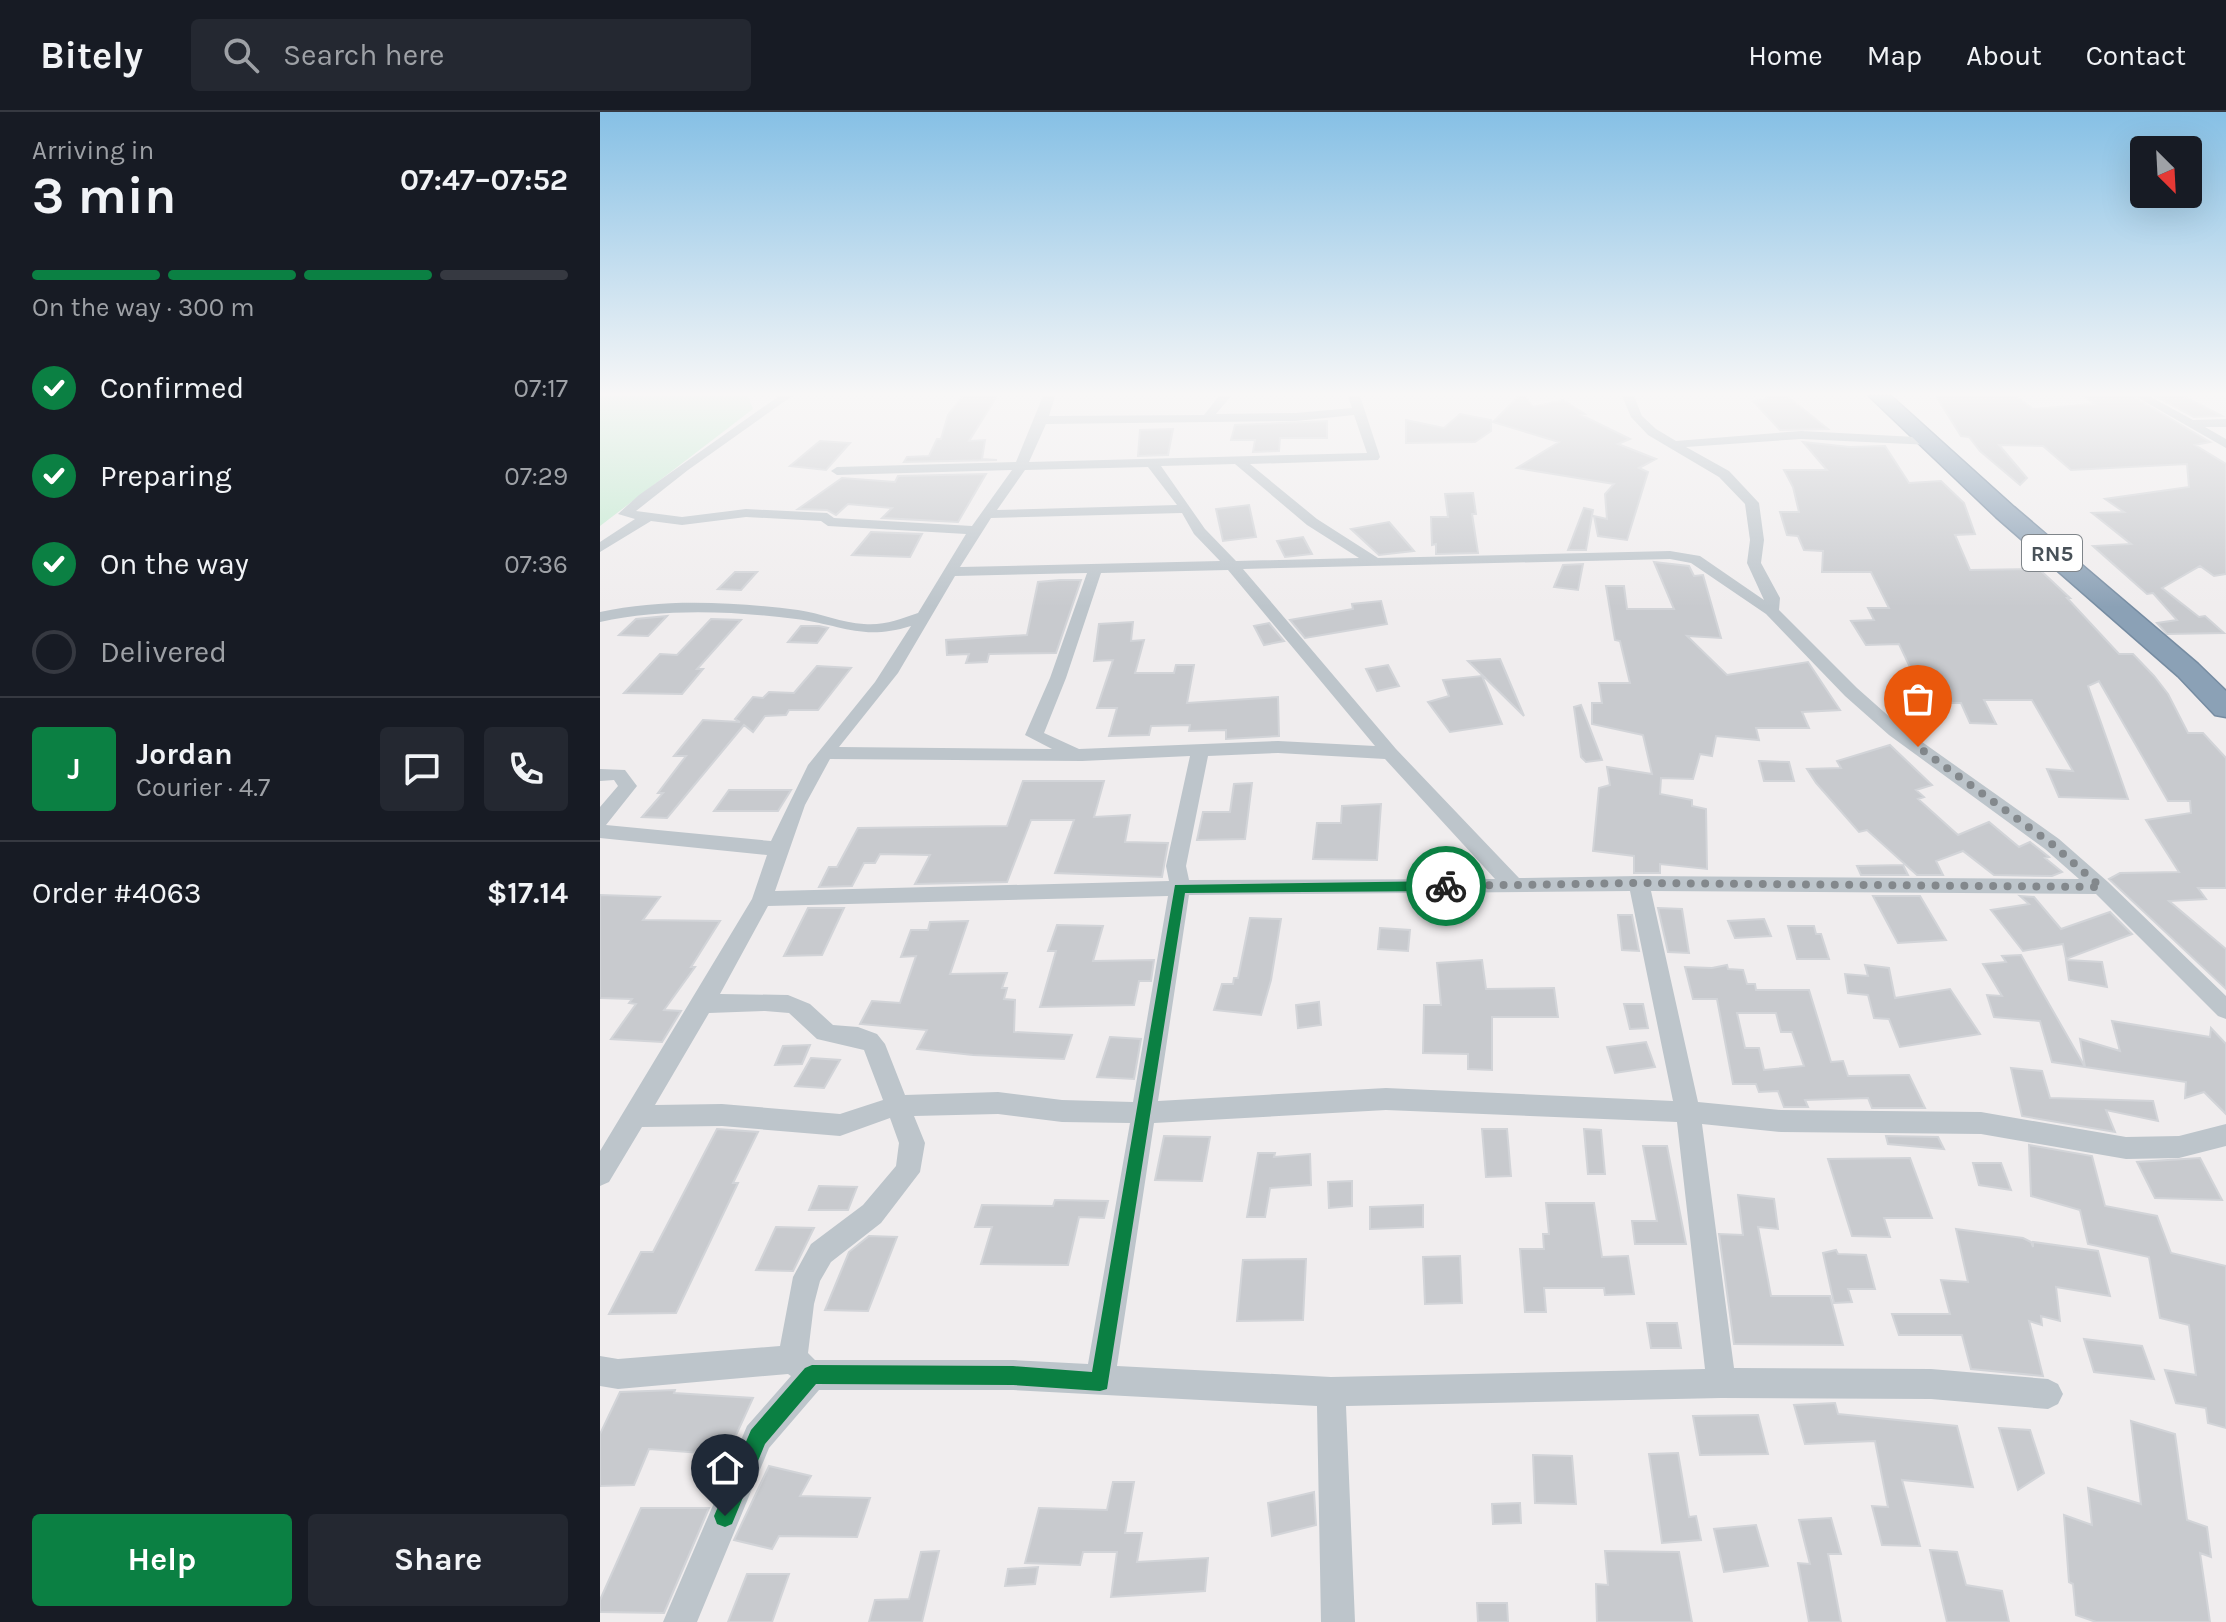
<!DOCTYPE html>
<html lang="en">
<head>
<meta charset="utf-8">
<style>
	body { margin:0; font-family:Karla,sans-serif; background:#242831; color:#f1f3f6; height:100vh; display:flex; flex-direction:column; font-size:30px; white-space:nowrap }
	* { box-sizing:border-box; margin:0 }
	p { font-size:26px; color:#9ea1a6 }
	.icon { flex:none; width:44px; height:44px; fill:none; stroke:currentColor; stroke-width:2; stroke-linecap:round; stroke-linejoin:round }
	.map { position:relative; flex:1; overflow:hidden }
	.details { display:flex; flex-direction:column; background:#171b24; width:600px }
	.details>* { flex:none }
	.needle { width:52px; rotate:156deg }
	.tools { position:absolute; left:1530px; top:24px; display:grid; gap:16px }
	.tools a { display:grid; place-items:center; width:72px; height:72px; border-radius:8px; background:#171b24; box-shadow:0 8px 32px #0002; font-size:40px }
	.pin { position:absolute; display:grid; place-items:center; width:68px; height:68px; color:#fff; margin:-82px -34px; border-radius:50% 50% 50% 0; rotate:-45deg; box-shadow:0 0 8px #0007 }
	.pin .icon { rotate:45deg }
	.courier { position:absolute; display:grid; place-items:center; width:80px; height:80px; margin:-40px; border:6px solid #0b8043; border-radius:50%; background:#fff; color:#222; box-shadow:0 2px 10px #0007 }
	.headline em { font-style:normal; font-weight:700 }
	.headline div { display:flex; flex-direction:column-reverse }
	.headline { display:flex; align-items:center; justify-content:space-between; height:136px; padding:0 32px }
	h1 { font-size:52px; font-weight:700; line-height:60px }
	.bar { display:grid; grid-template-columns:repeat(4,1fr); gap:12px 8px; align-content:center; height:96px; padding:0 32px }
	.bar i { height:10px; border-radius:6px; background:#363941 }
	.bar .selected { background:#0b8043 }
	.bar p { grid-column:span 4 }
	.line { display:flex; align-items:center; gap:20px; padding:0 32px; border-top:2px solid #363941 }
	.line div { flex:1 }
	.round { display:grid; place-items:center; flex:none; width:84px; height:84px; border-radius:8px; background:#242831 }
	ol { padding:0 32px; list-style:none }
	li { display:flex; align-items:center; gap:24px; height:88px }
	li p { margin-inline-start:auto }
	li .icon { padding:8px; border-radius:50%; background:#0b8043; color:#fff; stroke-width:4 }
	li:last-child { color:#9ea1a6 }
	li i { width:44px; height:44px; border:4px solid #363941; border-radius:50% }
	.cta { display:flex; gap:16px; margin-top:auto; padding:16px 32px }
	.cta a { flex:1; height:92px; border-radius:8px; background:#0b8043; color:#fff; font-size:32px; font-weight:700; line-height:92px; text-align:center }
	.cta a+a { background:#242831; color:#f1f3f6 }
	header { display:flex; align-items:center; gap:48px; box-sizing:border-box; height:112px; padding:0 40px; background:#171b24; border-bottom:2px solid #363941 }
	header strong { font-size:38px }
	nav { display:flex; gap:44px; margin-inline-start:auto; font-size:28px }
	.search { width:560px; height:72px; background:#242831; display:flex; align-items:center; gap:20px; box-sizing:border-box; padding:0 28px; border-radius:8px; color:#9ea1a6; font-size:30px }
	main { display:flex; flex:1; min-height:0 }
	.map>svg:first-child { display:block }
	.green { fill:#c1e9cf }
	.building { fill:#c8cace; stroke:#d2d4d8; stroke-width:2; fill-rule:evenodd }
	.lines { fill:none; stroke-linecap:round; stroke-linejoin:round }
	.highway-casing { stroke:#768ca2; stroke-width:3 }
	.street { fill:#bdc5cb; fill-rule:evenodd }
	.highway { fill:#8ba1b6; fill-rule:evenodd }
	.route { fill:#0b8043 }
	.done { stroke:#83888c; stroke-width:8; stroke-dasharray:0 14.4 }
	.labels { text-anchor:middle; stroke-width:7; stroke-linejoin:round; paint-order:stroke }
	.shield { fill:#fff; stroke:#7f858a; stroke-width:2 }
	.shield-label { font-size:22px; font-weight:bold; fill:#485158 }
</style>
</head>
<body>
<header>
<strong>Bitely</strong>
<div class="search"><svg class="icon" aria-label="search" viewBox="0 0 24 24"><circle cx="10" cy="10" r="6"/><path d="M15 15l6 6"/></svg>Search here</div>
<nav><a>Home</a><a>Map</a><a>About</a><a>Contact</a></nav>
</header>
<main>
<section class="details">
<div class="headline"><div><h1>3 min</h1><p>Arriving in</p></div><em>07:47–07:52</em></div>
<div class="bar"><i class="selected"></i><i class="selected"></i><i class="selected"></i><i></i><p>On the way · 300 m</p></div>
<ol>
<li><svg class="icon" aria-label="check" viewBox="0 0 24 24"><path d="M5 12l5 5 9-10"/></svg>Confirmed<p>07:17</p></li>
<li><svg class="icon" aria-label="check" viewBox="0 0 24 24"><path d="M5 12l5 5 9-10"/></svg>Preparing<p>07:29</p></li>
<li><svg class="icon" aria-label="check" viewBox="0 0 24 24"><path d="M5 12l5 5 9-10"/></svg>On the way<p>07:36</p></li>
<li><i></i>Delivered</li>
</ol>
<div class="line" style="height:144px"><b class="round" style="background:#0b8043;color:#fff">J</b><div><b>Jordan</b><p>Courier · 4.7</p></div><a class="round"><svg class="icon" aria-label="chat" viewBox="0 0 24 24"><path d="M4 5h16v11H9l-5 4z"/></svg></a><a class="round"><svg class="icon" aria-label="phone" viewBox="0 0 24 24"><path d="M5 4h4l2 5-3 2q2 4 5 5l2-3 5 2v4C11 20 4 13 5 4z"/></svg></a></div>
<div class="line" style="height:104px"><div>Order #4063</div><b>$17.14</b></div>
<div class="cta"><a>Help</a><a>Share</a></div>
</section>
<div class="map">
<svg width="1626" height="1510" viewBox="0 0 1626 1510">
	<rect width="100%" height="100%" fill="#f0edee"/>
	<!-- green -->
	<path class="green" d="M0,284h148l5,13 -153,117z"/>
	<!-- building -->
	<path class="building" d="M363,284h34l-28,45 16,-1 -3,19 15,1 -93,2 3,-5 22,-1 8,-17h4l7,-24z
		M919,284h6l8,11 30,-7 22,14 -4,1 49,24 -12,5 38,15 -17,9 9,4 -21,68 -29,-4 -4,-20 13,3 -2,-25 9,-10 -97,-16 42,-26 -66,-20z
		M1166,284h21l41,33 -48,1 -27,-29 13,-1z
		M1336,284h80l17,13 61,-5 -10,-8h48l78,46 -15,3 31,19v110l-12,2 -14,-10 -38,22 37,29 6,-1 19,17 -57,1 -10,-11 20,-3 -24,-27 -6,1 -54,-48 38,-2 -39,-31 32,-1 -19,-13 84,-12 -2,-23 -116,6 -28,-24 -44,-1 28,33 -7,7 -40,-34 -11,-14 -8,-1z
		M1555,284h28l39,20 -28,1z
		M860,302l31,6v11l-16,11 -69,1v-23l38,8z
		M727,309v17h-47l-1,13 -26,1 2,-12h-24l4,-15z
		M573,317l-5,26 -30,1 2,-26z
		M220,329l30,2 -24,27 -36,-4z
		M1203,330l47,5 35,-1 24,37 32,-2 23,22 11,31 -20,1 15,35 69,-1 31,29h-3l52,56h14l21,22 14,18 20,39h15l23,25v130h-28l8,11 -37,2 57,48v40l-117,-110 11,-6 59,-1 -33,-52 45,-7 -1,-12h-22l-69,-120 -11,5 40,113 -69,-2 -12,-28 26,2 -41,-71h-48l12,24 -26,-1 -9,-20h-34l-28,-59 -33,1 -15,-24 23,-1 -6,-12h21l-18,-36h-49l1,-21 -19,-1 -6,-14 -11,-1 -7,-23h19l-6,-25 -9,-17h43z
		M386,362l-28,48 -76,-4 10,-10 -44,-4 -12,11 -9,-5 -29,-1 44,-31 53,4 3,-6z
		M873,381l3,21h-4l6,39 -42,1v-10l-4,1 -1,-28h17l-3,-23z
		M649,393l7,32 -33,4 -7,-32z
		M984,396l9,2 -7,40h-18z
		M789,410l25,29 -35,4 -28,-26z
		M271,420l51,2 -12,23 -58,-2z
		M703,425l9,17 -27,3 -8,-16z
		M1054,450l35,4 5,10 9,-1 18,63 -34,-2 40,39 81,-13 32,48 -38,2 7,16h-53l3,12 -43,-4 -4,20 -12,-2 -7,25 -32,-1 -1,16 32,6v6l14,3 1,60 -47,-5v9h-26v-17l-41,-5 6,-63 11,-3 -3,-18 45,7 -9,-39 -51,-11v-21h10l-3,-20h31l-10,-42 -5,-1 -9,-54h18l3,23h47z
		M983,452l-5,26 -24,-3 9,-22z
		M135,460h22l-16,18 -23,-1z
		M460,468h21l-25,73 -67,1 -2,8 -21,1 3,-9 -22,1 -1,-15 81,-5 11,-53z
		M781,489l6,23 -82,14 -15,-18 63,-11 -1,-5z
		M67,504l-19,20 -29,-1 17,-16z
		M111,507l30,1 -44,49h6l-21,25 -58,-1 36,-39 17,1z
		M533,510l-2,19 13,-1 -9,33h39l2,-8h18l-7,38 91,-6 1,39 -53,3v-9l-37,1 1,-6 -39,1 -2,9 -40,1 8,-28h-20l16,-48 -19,1 5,-37z
		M669,511l15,18 -20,4 -10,-19z
		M201,514h18l9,2 -11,15 -29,-1z
		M900,547l24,57 -56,-55z
		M788,553l11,21 -22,5 -11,-22z
		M217,554l34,2 -33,42h-29l-3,5 -21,1 -12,16 -9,-7 -77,93 -25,-1 21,-24h-5l28,-37h-12l29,-36 37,2 -5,-3 18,-22 10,1 6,-6 25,1z
		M882,564l20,48 -52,8 -22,-30 21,-6 -6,-16z
		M981,593l21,55 -16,2 -5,-5 -7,-50z
		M1290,633l42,40 -16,5 8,7 -6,2 40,36 31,-13 30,25 11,-5 19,15 -4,1 17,14 -10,4 -58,-1 -31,-24 -27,10 7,14h-26l-50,-45 -8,2 -43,-49 -9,-14 34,-1 -4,-7z
		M1159,649l30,1 5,19h-30z
		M423,669h81l-10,36 36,-2 -5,27 43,1 -6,34 -107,-4 19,-53h-43l-24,62 -92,2 15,-29 -50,-1 -5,9h-11l-12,23 -33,1 10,-20h8l21,-39 149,-2z
		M652,671l-7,56 -48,1 6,-28h27l4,-28z
		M129,678h62l-13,21h-64z
		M781,692l-4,56 -64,-1 4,-36h24l1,-17z
		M1303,753l5,10h-47l-4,-9z
		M0,783l60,2 -17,23 77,1 -29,46h4l-31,43 17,1 -19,31 -51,-3 25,-35 -7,-1 3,-4 -32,-1z
		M1273,784h47l26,44 -48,3z
		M1420,784l14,1 27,32 49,-17 22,22 -66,25 -3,-15 -40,7 -32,-41 38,-6z
		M208,796h36l-22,47 -38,1z
		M1058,796l24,1 7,44 -21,-1z
		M1018,803h14l7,36 -17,-1z
		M650,806l31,1 -10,61 -10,35 -47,-5 8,-26h11l1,-6h4z
		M1164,807l7,17 -36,2 -7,-17z
		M368,809l-18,53 57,-1 -5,15h5l-3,11 11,1 -1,32 58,3 -8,24 -91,-4 -56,-6 10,-19 -67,-6 12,-23 28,2 16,-47 -15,1 10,-27h17l2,-8z
		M457,813l46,1 -10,35 61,-1 -3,21h-12l-5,24 -94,2 16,-56h-8z
		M1188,814h26l2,8h5l8,25h-32z
		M780,816l30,2 -2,21 -30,-2z
		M1421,843l64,112 -5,-28 40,12 -8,-30 98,16 1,-9 15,16v70l-22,-22 -19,6 1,-16 -134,-20 -12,-41 -46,-4 -7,-22 15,1 -19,-32 23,-2 -4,-6z
		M882,848l4,29 68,-1 4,29h-66v53l-24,-1v-15l-45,-1 1,-48h17l-4,-42z
		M1466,848l36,2 5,25 -38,-7z
		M1127,853l1,4 15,1 4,14h8l1,6h53l22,72 12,-1 5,15 61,-1 16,33h-53l-4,-10 -63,2 3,7h-24l-6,-16 -19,1 -3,-8h-23l-16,-85h-24l-8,-32 27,1zM1137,901h39l5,19h11l12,34 -40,4 -5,-22h-14z
		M1265,853l24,3 6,30 55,-9 30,45 -80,13 -11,-28 -15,-1 -6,-23 -20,-2 -3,-19 23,2z
		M719,890l2,23 -23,3 -2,-23z
		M1024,892h19l5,24 -18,1z
		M510,925l31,2 -7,40 -37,-2z
		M1046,930l9,25 -40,6 -8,-26z
		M210,933l-8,19 -27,1 8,-19z
		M211,946l29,2 -16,28 -29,-2z
		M1411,956l31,3 8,27 103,3 5,20 -52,-11 9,22 -93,-16z
		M117,1017l41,3 -25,51h5l-62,130 -67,1 32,-62h12z
		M882,1017h25l4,47 -25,1z
		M984,1017l17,1 4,44h-17z
		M564,1024l46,1 -8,44 -47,-1z
		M1286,1024l52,1 6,12 -56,-5z
		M1429,1033l63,11 13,50 52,10 14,37 55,13v162l-18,-5 -2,-15 -30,-5 -11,-33 31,5 -7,-50 -29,-7 -11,-61 -61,-13 -8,-34 -49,-14z
		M1043,1034h24l19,98h-51l-3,-23h25z
		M658,1041h17l-1,4 36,-3 1,31 -41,3 -5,29h-18z
		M1310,1046l22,60h-48l6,19 -38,-1 -24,-77z
		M1600,1046l22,42 -67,-2 -18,-36z
		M1373,1051h28l10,27 -32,-5z
		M752,1069v25l-23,2 -1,-26z
		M219,1074l38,1 -9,23h-39z
		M1138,1083l36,4 4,30 -20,-2 13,69h59l13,49 -109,-1 -15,-110 24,1z
		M455,1088l53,1 -4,17 -25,-1 -11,48 -87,-1 11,-37h-17l7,-22 71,1z
		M946,1091h48l8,54 26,-1 6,38 -29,1 -1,-7h-60l2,24h-21l-5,-63h24l-1,-15h6z
		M823,1093v22l-53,2v-22z
		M176,1115l38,1 -21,43 -37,-1z
		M1356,1117l67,9 8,4 2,5v-5l65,9 12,45 -54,-9 4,34 -19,-5 1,9 -13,-4 14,55 -72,-7 -9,-34h-63l-7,-21h58l-9,-34 27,2z
		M269,1124l28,1 -29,74 -43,-1 24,-58z
		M1236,1138l2,4 28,1 9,34h-27l4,13 -18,1 -11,-50z
		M860,1144l2,47 -37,1 -2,-47z
		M706,1147l-3,61 -66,1 6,-61z
		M1047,1211h30l4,25h-30z
		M1484,1227l58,7 12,33 -60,-7z
		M75,1278l-1,3 79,5 -26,57 -78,-6 -15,36 -34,1v-52l20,-42z
		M1235,1291l3,11 119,12 16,61 -71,-7 18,66 -38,-1 -10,-39 16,1 -13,-66 -70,3 -11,-39z
		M1158,1303l10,39 -68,1 -7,-39z
		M1531,1309l44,13 12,86 20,7 4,30 -11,-4 10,69h-114l-20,-7 -3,-31 -4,-2 -5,-67 28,10 -4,-37 53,16z
		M1399,1316l31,2 14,43 -26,17z
		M1078,1341l11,64 7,-1 5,24 -39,3 -13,-89z
		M933,1343l39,1 4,48 -41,-1z
		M169,1354l42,10 -11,20 70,2 -13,39 -78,-1 -7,13 -38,-9z
		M513,1370h21l-9,51h17l-5,29 71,-4 -3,33 -94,6 6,-45h-34l-3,13 -55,-2 14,-55 68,2z
		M714,1380l2,33 -44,11 -4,-33z
		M920,1391l1,20 -28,1 -1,-20z
		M41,1396h68l-45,105 -64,-1v-12z
		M1231,1406l10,36h-13l13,68h-32l-11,-59 12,1 -11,-44z
		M1156,1413l12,41 -44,6 -10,-43z
		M1330,1438l27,2 9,33 36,6 7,31h-62z
		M339,1439l-17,71h-53l6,-22 34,-1 12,-47z
		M1005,1439l74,1 13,70h-95l-1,-38 12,1z
		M438,1455l-3,17 -30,2 3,-17z
		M147,1462h42l-17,48h-44z
		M877,1491h30l1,19h-30z"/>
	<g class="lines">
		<!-- highway casing -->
		<g class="highway-casing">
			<path id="highway" d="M1269,284h22l123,111 184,157 28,27v26l-11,-2 -37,-39 -182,-159z"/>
		</g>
		<!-- street -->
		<path class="street" d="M179,284h13l-104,74 -52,41 46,6 64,-8 81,4 7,5 138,8 40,-56 -175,5 -6,-4 6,-4 179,-5 27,-66h12l-6,20 155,-1 15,-19h12l-15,18 80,-1 56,-5 -4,-12h12l20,61 -2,3 -128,4 67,55 61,39 292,-7 30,5 64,44 -17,-37 3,-23 -5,-36 -26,-27 -71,-42 -17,-18 -9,-21h12l8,20 14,13 20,12 125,-10 134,7 2,3 -6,4 -130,-6 -115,8 43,24 30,32 5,37 -3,23 19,35 -1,12 78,78 44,39 158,112 49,43 118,114v23l-8,-3 -122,-122 -445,-3 47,211 83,8 200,2 145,25 53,-1 47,-12v22l-47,12 -53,1 -145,-25 -200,-2 -79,-8 32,244 197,1 117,10 10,5 5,10 -5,10 -10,5 -117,-10 -210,-1 -375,8 9,216h-34l-4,-216 -304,-16h-194l-50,58 -72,174h-34l84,-196 44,-50 -3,-2 -170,15 -18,-3v-30l18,3 162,-13 13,-69 18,-33 52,-39 33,-39 3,-23 -9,-25 -50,18 -118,-10 -80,1 -33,55 -9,4v-35l152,-252 15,-44 -167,-17v-31l18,-21 -4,-6 -14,1v-12l25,1 12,16 -31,39 165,16 37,-76 67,-83 36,-56c-49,15 -68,-1 -115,-7 -64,-8 -132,-11 -196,3v-10c64,-14 133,-10 198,-2 22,3 44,13 66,14 19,2 36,-5 54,-11l48,-79 -138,-8 -7,-5 -75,-4 -64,8 -31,-4 -51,31v-10l35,-23 -17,-5 21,-19zM754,303l13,38 -338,9 17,-38 250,-3zM635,352l72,61 52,33 -123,3 -31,-32 -44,-63zM548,355l29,38 -180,5 28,-40zM582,401l12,21 26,27 -260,6 31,-49zM1070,447l21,4 75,51 79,82 44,39 156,114 34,30 -440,-3 -120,2 -123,-129 -153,-180zM628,458l147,176 -97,-5 -199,8 -35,-16 22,-55 35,-105zM487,461l-37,105 -25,57 27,14 -213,-2 59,-74 57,-97zM678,641l107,6 110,120 -306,1 -3,-14 22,-110zM590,644l-24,110 3,15 -394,10 30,-86 25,-46 252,2zM1030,779l43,210 -287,-13 -228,13 31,-206zM568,784l-35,206 -71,-2 -64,-8 -93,3 -20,-51 -8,-10 -19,-7 -25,-2 -23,-21 -22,-9 -68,-1 48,-88zM165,899l24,2 28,26 47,11 19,50 -43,14 -118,-10 -67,1 54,-92zM786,998l291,12 28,247 -374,8 -214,-11 37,-243zM398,1002l64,8 68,1 -42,241 -75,-4h-198l-7,-7 6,-49 6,-23 11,-19 50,-39 39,-51 5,-29 -11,-27z
			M1535,284h14l44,24 33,-1v8h-21l21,12v9z"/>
		<!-- highway -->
		<use href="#highway" class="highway"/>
	</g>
	<!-- sky -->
	<linearGradient id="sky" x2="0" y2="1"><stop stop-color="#86c0e5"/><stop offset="0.57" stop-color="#f8f7f7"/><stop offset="1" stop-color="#f8f7f7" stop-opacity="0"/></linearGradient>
	<rect width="1626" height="495" fill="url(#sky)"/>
	<!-- route -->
	<path class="route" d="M846,769l7,5 -7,5 -261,2 -78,496 -7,2 -87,-6 -197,-1 -51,60 -33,80 -7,3 -8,-3 -3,-8 37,-86 54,-62 7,-3 201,1 79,6 83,-487z"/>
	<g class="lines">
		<!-- done -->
		<path class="done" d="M846,774l193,-3 462,4 -49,-43 -134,-97"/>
	</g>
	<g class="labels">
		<!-- shield labels -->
		<rect class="shield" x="1422" y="423" width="60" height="36" rx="6"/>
		<g class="shield-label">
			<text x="1452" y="449">RN5</text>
		</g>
	</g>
</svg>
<div class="tools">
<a><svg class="needle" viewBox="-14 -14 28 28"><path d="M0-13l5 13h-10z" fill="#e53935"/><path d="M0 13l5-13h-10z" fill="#9ea1a6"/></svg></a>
</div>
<div class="pin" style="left:1318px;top:635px;background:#ea580c"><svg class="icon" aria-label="bag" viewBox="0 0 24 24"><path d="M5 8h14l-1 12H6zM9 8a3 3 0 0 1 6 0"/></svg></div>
<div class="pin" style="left:125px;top:1404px;background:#1f2937"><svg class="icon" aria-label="home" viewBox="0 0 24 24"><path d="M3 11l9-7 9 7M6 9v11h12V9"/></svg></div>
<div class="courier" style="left:846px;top:774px"><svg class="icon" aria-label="bike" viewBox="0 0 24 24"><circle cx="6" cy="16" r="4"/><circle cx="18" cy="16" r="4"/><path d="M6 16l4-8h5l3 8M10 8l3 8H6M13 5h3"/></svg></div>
</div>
</main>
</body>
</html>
